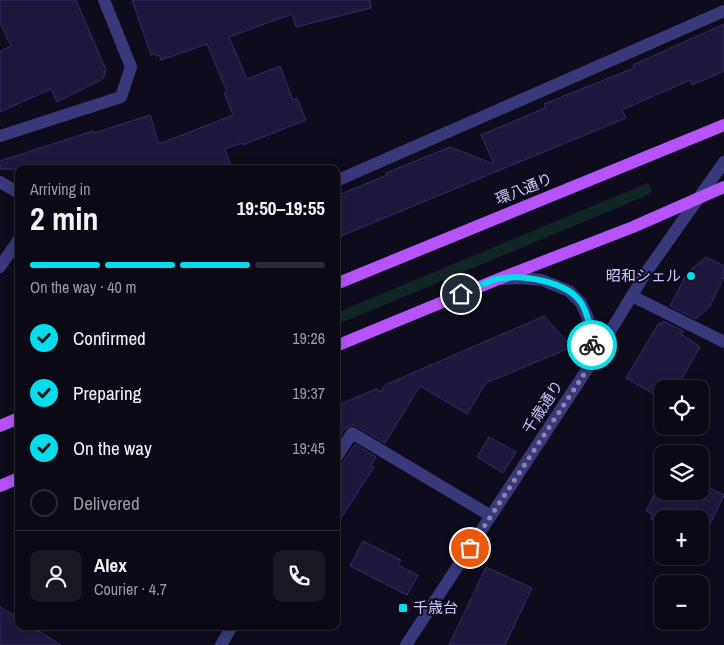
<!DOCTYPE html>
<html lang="en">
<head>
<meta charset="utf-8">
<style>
	body { margin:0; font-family:"Archivo Narrow","Noto Sans JP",sans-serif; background:#181722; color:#f1f3f6; height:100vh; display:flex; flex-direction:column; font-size:19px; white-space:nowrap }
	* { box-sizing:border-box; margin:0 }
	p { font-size:16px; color:#999aa0 }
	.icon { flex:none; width:28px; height:28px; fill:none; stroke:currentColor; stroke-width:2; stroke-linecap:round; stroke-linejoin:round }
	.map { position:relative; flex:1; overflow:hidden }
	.details { position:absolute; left:15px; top:165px; width:325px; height:465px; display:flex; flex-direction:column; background:#0a0915; border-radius:10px; box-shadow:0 2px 12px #0003,0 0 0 1px #2a2a34 }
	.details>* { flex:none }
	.fabs { position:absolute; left:654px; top:380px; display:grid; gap:10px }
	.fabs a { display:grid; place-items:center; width:55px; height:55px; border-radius:10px; background:#0a0915; box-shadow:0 2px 12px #0003,0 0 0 1px #2a2a34; font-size:25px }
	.pin { position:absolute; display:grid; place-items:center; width:42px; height:42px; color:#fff; margin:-21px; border:2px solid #fff; border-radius:50%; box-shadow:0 1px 5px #0007 }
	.courier { position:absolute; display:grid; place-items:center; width:50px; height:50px; margin:-25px; border:4px solid #06ddec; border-radius:50%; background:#fff; color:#222; box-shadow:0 1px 6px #0007 }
	.head em { font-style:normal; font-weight:800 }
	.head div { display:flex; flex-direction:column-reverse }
	.head { display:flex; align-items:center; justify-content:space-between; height:85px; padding:0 15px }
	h1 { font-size:32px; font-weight:800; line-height:38px }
	.bar { display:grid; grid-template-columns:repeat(4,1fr); gap:8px 5px; align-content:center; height:60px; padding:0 15px }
	.bar i { height:6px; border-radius:4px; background:#2a2a34 }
	.bar .current { background:#06ddec }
	.bar p { grid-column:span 4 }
	.line { display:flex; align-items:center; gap:12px; padding:0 15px; border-top:1px solid #2a2a34 }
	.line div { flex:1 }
	.round { display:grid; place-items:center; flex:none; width:52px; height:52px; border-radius:10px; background:#181722 }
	ol { padding:0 15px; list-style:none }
	li { display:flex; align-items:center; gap:15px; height:55px }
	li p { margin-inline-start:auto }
	li .icon { padding:5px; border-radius:50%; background:#06ddec; color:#111; stroke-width:4 }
	li:last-child { color:#999aa0 }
	li i { width:28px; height:28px; border:2px solid #2a2a34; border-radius:50% }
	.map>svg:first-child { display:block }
	.green { fill:#0f2625 }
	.building { fill:#1f183d; stroke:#352b68 }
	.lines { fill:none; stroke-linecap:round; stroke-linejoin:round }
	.service { stroke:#38387a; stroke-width:12 }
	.minor { stroke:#38387a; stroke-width:12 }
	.tertiary { stroke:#38387a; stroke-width:12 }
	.primary { stroke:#b653fa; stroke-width:12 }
	.done { stroke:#8a87af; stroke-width:5; stroke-dasharray:0 9 }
	.route { stroke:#06ddec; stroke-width:6 }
	.poi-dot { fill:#06ddec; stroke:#0e0c1c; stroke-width:2 }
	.labels { text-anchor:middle; stroke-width:4; stroke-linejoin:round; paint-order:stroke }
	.street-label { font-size:15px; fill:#cdc9fe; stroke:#0e0c1c }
	.poi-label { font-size:15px; fill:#cdc9fe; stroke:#0e0c1c; text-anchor:end }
</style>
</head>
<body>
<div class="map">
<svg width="724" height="645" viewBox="0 0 724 645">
	<rect width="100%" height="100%" fill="#0e0c1c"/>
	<!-- green -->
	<path class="green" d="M648,183l4,6 -2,5 -314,131v-12z"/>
	<!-- building -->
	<path class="building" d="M0,0h76l30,70 -3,9 -46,23 -6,-13 -51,23v-61l11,-5 -11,-23z
		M132,0h238l1,8 -75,19 -4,-13 -63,23 18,42 33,-13 13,34 4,-2 9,22 -63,25 -1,-2 -17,6 7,20h-232v-8l93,-30 1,2 56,-18 9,29 74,-29 -9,-22 3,-1 -20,-48 -46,16 -2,-5 -3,1 -1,-2 -4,1z
		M724,24v47l-32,14 -2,-5 -68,30 4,8 -290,120v-42l51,-21 -1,-2 64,-26 44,17 -13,-29 64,-27 -1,-4 90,-36 -1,-3z
		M706,257l18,9v11l-14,29 -14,13 -26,-13 17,-33z
		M544,316l28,31 -86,36 -19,31 -47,-28 -35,57 -29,-17 -4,-1 -7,3 -9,15v-37l40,-17 5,3 4,-7z
		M663,321l21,10 -3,3 19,13 -24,42h-14v10l-36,-21 33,-55 3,1z
		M489,437l27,15 -13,21 -26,-16z
		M355,444l21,13 -5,8 3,2 -38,59v-60l4,-1 3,-3z
		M662,479v12h38v-8l24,12 -23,48 -1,-1v-23h-38v5l-11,-5 1,-5 -6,-3z
		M363,541l38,19 -3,5 20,10 -11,20 -57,-29z
		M486,567l46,21 -27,57h-56z
		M0,607l19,11v8h12l30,19h-61z"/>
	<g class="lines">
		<!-- service -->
		<path class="service" d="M0,267l19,-28
			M632,296l92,46
			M336,458l16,-25 139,83
			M221,645l11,-19"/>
		<!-- minor -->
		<path class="minor" d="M0,136l121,-39 10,-30 -27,-67
			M336,181l388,-170
			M0,182l19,11"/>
		<!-- tertiary -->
		<path class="tertiary" d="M503,279l17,-1 22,2 27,11 12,12 7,15 4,23 -3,20
			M406,645l182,-277 57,-94 79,-112"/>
		<!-- primary -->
		<path class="primary" d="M336,284l388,-159
			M336,346l160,-66 137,-53 91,-40
			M0,426l19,-8
			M0,486l19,-8"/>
	</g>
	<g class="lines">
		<!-- done -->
		<path class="done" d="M470,548l118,-180 4,-23"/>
		<!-- route -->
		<path class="route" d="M461,294c11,-4 24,-12 36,-15 25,-5 71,2 85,25 7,12 8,25 10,37v4"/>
	</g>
	<!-- markers -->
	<g class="poi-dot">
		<circle cx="691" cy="276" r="5"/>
		<rect x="398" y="603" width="10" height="10" rx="2.5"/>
	</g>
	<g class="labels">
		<!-- street labels -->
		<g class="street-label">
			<text transform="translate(524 189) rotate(-22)" y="5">環八通り</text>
			<text transform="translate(543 407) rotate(-57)" y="5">千歳通り</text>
		</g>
		<!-- poi labels -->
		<g class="poi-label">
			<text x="681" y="281">昭和シェル</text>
			<text x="413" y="613" text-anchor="start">千歳台</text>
		</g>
	</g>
</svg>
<div class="fabs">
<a><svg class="icon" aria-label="locate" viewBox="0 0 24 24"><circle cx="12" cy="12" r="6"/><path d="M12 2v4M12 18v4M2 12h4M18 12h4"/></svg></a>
<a><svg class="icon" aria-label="layers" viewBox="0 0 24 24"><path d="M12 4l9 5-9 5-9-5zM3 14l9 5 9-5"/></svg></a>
<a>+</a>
<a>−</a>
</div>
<div class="pin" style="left:470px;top:548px;background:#ea580c"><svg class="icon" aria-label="bag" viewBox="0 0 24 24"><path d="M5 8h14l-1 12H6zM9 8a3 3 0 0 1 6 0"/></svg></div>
<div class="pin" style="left:461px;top:294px;background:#1f2937"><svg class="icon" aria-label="home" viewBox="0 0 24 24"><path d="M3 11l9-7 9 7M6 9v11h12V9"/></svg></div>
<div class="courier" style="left:592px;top:345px"><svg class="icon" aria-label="bike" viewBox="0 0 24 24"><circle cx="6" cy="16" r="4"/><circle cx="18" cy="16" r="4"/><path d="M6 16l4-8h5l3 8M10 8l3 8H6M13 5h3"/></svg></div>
<section class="details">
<div class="head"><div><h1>2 min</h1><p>Arriving in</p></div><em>19:50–19:55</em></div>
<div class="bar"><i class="current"></i><i class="current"></i><i class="current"></i><i></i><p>On the way · 40 m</p></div>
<ol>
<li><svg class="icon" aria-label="check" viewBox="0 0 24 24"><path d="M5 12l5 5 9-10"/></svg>Confirmed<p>19:26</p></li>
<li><svg class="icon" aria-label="check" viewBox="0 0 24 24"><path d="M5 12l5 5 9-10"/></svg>Preparing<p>19:37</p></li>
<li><svg class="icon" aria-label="check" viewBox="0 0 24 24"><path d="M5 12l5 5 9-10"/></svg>On the way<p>19:45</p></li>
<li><i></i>Delivered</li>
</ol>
<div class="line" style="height:90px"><a class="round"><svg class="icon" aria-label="person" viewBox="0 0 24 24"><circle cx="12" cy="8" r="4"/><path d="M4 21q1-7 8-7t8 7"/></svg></a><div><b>Alex</b><p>Courier · 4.7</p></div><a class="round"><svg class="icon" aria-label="phone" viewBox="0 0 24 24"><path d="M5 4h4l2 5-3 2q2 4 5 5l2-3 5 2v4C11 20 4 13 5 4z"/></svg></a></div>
</section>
</div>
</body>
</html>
